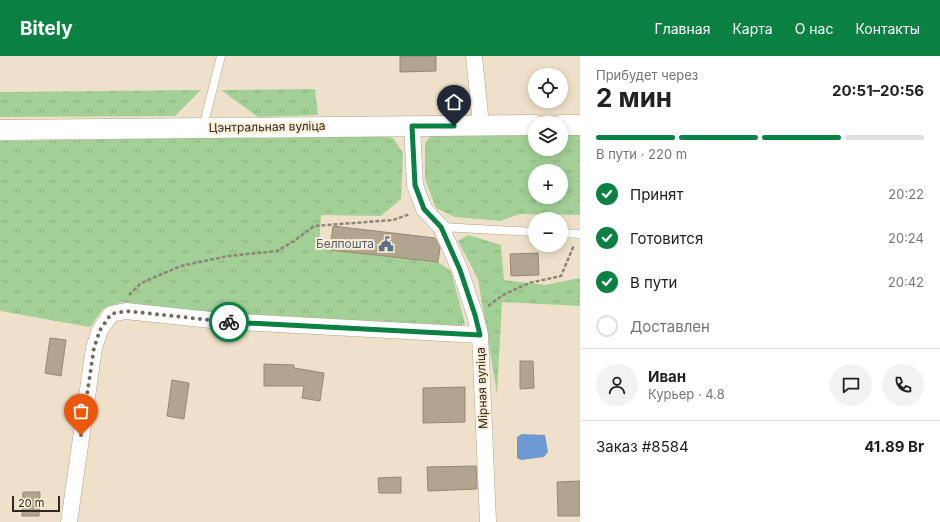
<!DOCTYPE html>
<html lang="ru">
<head>
<meta charset="utf-8">
<style>
	body { margin:0; font-family:Inter,sans-serif; background:#f2f2f2; color:#202124; height:100vh; display:flex; flex-direction:column; font-size:15px; white-space:nowrap }
	* { box-sizing:border-box; margin:0 }
	p { font-size:13px; color:#757577 }
	.icon { flex:none; width:22px; height:22px; fill:none; stroke:currentColor; stroke-width:2; stroke-linecap:round; stroke-linejoin:round }
	.map { position:relative; flex:1; overflow:hidden }
	.sheet { display:flex; flex-direction:column; background:#fff; width:360px }
	.sheet>* { flex:none }
	.fabs { position:absolute; left:528px; top:12px; display:grid; gap:8px }
	.fabs a { display:grid; place-items:center; width:40px; height:40px; border-radius:50%; background:#fff; box-shadow:0 2px 10px #0003; font-size:20px }
	.scale { position:absolute; left:12px; bottom:10px; width:48px; box-sizing:border-box; padding-left:4px; border:2px solid #2e2920; border-top:0; font-size:11px; line-height:14px; white-space:nowrap; color:#2e2920; -webkit-text-stroke:3px #fceed6; paint-order:stroke }
	.pin { position:absolute; display:grid; place-items:center; width:34px; height:34px; color:#fff; margin:-41px -17px; border-radius:50% 50% 50% 0; rotate:-45deg; box-shadow:0 0 4px #0007 }
	.pin .icon { rotate:45deg }
	.courier { position:absolute; display:grid; place-items:center; width:40px; height:40px; margin:-20px; border:3px solid #0b8043; border-radius:50%; background:#fff; color:#222; box-shadow:0 1px 5px #0007 }
	.headline em { font-style:normal; font-weight:700 }
	.headline div { display:flex; flex-direction:column-reverse }
	.headline { display:flex; align-items:center; justify-content:space-between; height:68px; padding:0 16px }
	h1 { font-size:26px; font-weight:700; line-height:30px }
	.bar { display:grid; grid-template-columns:repeat(4,1fr); gap:6px 4px; align-content:center; height:48px; padding:0 16px }
	.bar i { height:5px; border-radius:3px; background:#e0e0e0 }
	.bar .current { background:#0b8043 }
	.bar p { grid-column:span 4 }
	.line { display:flex; align-items:center; gap:10px; padding:0 16px; border-top:1px solid #e0e0e0 }
	.line div { flex:1 }
	.round { display:grid; place-items:center; flex:none; width:42px; height:42px; border-radius:21px; background:#f2f2f2 }
	ol { padding:0 16px; list-style:none }
	li { display:flex; align-items:center; gap:12px; height:44px }
	li p { margin-inline-start:auto }
	li .icon { padding:4px; border-radius:50%; background:#0b8043; color:#fff; stroke-width:4 }
	li:last-child { color:#757577 }
	li i { width:22px; height:22px; border:2px solid #e0e0e0; border-radius:50% }
	header { display:flex; align-items:center; gap:24px; box-sizing:border-box; height:56px; padding:0 20px; background:#0b8043; color:#fff }
	header strong { font-size:19px }
	nav { display:flex; gap:22px; margin-inline-start:auto; font-size:14px }
	main { display:flex; flex:1; min-height:0 }
	.map>svg:first-child { display:block }
	.grass { fill:url(#grass-tufts); fill-rule:evenodd }
	.water { fill:#6e99d2 }
	.building { fill:#b2a58e; stroke:#968973 }
	.lines { fill:none; stroke-linecap:round; stroke-linejoin:round }
	.service-casing { stroke:#b1a38d; stroke-width:9 }
	.minor-casing { stroke:#b1a38d; stroke-width:17 }
	.tertiary-casing { stroke:#b1a38d; stroke-width:21 }
	.path { stroke:#8e8574; stroke-width:2.5; stroke-dasharray:4 2; stroke-linecap:butt }
	.service { stroke:#fff; stroke-width:8 }
	.minor { stroke:#fff; stroke-width:16 }
	.tertiary { stroke:#fff; stroke-width:20 }
	.done { stroke:#72695b; stroke-width:4; stroke-dasharray:0 7.2 }
	.route { stroke:#0b8043; stroke-width:5 }
	.labels { text-anchor:middle; stroke-width:4; stroke-linejoin:round; paint-order:stroke }
	.street-label { font-size:12px; fill:#2e2920; stroke:#fceed6 }
	.service-label { font-size:12px; fill:#4e5e75; stroke:#fceed6; text-anchor:end }
</style>
</head>
<body>
<header>
<strong>Bitely</strong>
<nav><a>Главная</a><a>Карта</a><a>О нас</a><a>Контакты</a></nav>
</header>
<main>
<div class="map">
<svg width="580" height="466" viewBox="0 0 580 466">
	<defs>
		<pattern id="grass-tufts" width="24" height="20" patternUnits="userSpaceOnUse"><rect width="24" height="20" fill="#a3d097"/><path d="M3 7l-1-3M5 7V3M7 7l1-3M15 17l-1-3M17 17v-4M19 17l1-3" fill="none" stroke="#8db382"/></pattern>
	</defs>
	<rect width="100%" height="100%" fill="#efe1c9"/>
	<!-- grass -->
	<path class="grass" d="M315,33l3,26 -60,2 -37,-27z
		M201,34l-26,26 -175,1v-25z
		M377,78l16,4 10,15 -2,46 -20,17 -60,-1 -2,31 11,4 108,12 13,9 14,53 -10,4 -233,-12 -100,-14 -19,7 -13,18 -90,-16v-170l330,-5z
		M432,78l103,1v14h26v-14h19v80l-60,-1 -20,7 -45,-4 -19,-9 -11,-29v-36zM535,115h26v26h-26z
		M468,179l33,10 3,35 41,5 35,-7v28l-78,-4 -5,92 -19,-115 -20,-38z"/>
	<!-- water -->
	<path class="water" d="M522,378l23,1 3,17 -4,5 -23,3 -4,-2v-21z"/>
	<!-- building -->
	<path class="building" d="M400,0h36v15l-36,1z
		M333,170l102,12 5,10 -2,14 -108,-12z
		M538,197l1,22 -28,1 -1,-22z
		M50,282l16,2 -5,36 -16,-3z
		M520,305h13l1,27 -14,1z
		M264,308l30,1v3l30,5 -4,28 -18,-3 2,-12h-40z
		M172,324l17,3 -5,36 -17,-3z
		M465,331v35l-42,1v-35z
		M476,410l1,23 -49,2 -1,-24z
		M401,421v16h-22l-1,-15z
		M580,425v35h-22l-1,-34z
		M23,436h17l-1,24h-17z"/>
	<g class="lines">
		<!-- service casing -->
		<g class="service-casing">
			<path id="service" d="M203,71l18,-71
				M441,171l94,5
				M561,177l19,1"/>
		</g>
		<!-- minor casing -->
		<g class="minor-casing">
			<path id="minor" d="M474,0l7,69
				M412,70l3,59 9,24 17,18 19,43 15,45 5,20 8,187
				M69,466l25,-174 6,-18 11,-16 15,-3 94,10 260,14"/>
		</g>
		<!-- tertiary casing -->
		<g class="tertiary-casing">
			<path id="tertiary" d="M561,69h19
				M0,74l535,-5"/>
		</g>
		<!-- path -->
		<path class="path" d="M129,239l12,-12 40,-17 47,-10 49,-5 17,-10 20,-15 79,-6 17,-6
			M488,250l15,-11 26,-12 32,-7 13,-31"/>
		<!-- service -->
		<use href="#service" class="service"/>
		<!-- minor -->
		<use href="#minor" class="minor"/>
		<!-- tertiary -->
		<use href="#tertiary" class="tertiary"/>
	</g>
	<g class="lines">
		<!-- done -->
		<path class="done" d="M81,379l13,-87 6,-18 11,-16 15,-3 103,11"/>
		<!-- route -->
		<path class="route" d="M229,266l251,13 -5,-20 -15,-45 -19,-43 -17,-18 -9,-24 -3,-59h42"/>
	</g>
	<!-- icons -->
	<defs>
		<g id="civic-bare" transform="scale(1.2)"><path d="M-.6-6.5H3V-4.5H.6V-3L4-1V1h2V6H-6V1h2V-1L-.6-3ZM-1.2 2.5V6h2.4V2.5Z" fill="#5c6f8a" stroke="#fceed6" stroke-width="2.5" paint-order="stroke"/></g>
	</defs>
	<g fill-rule="evenodd">
		<use href="#civic-bare" x="386" y="188"/>
	</g>
	<g class="labels">
		<!-- street labels -->
		<g class="street-label">
			<text transform="translate(267 71) rotate(-1)" y="4">Цэнтральная вуліца</text>
			<text transform="translate(482 332) rotate(-92)" y="4">Мірная вуліца</text>
		</g>
		<!-- service labels -->
		<g class="service-label">
			<text x="374" y="192">Белпошта</text>
		</g>
	</g>
</svg>
<div class="fabs">
<a><svg class="icon" aria-label="locate" viewBox="0 0 24 24"><circle cx="12" cy="12" r="6"/><path d="M12 2v4M12 18v4M2 12h4M18 12h4"/></svg></a>
<a><svg class="icon" aria-label="layers" viewBox="0 0 24 24"><path d="M12 4l9 5-9 5-9-5zM3 14l9 5 9-5"/></svg></a>
<a>+</a>
<a>−</a>
</div>
<div class="scale">20 m</div>
<div class="pin" style="left:81px;top:379px;background:#ea580c"><svg class="icon" aria-label="bag" viewBox="0 0 24 24"><path d="M5 8h14l-1 12H6zM9 8a3 3 0 0 1 6 0"/></svg></div>
<div class="pin" style="left:454px;top:70px;background:#1f2937"><svg class="icon" aria-label="home" viewBox="0 0 24 24"><path d="M3 11l9-7 9 7M6 9v11h12V9"/></svg></div>
<div class="courier" style="left:229px;top:266px"><svg class="icon" aria-label="bike" viewBox="0 0 24 24"><circle cx="6" cy="16" r="4"/><circle cx="18" cy="16" r="4"/><path d="M6 16l4-8h5l3 8M10 8l3 8H6M13 5h3"/></svg></div>
</div>
<section class="sheet">
<div class="headline"><div><h1>2 мин</h1><p>Прибудет через</p></div><em>20:51–20:56</em></div>
<div class="bar"><i class="current"></i><i class="current"></i><i class="current"></i><i></i><p>В пути · 220 m</p></div>
<ol>
<li><svg class="icon" aria-label="check" viewBox="0 0 24 24"><path d="M5 12l5 5 9-10"/></svg>Принят<p>20:22</p></li>
<li><svg class="icon" aria-label="check" viewBox="0 0 24 24"><path d="M5 12l5 5 9-10"/></svg>Готовится<p>20:24</p></li>
<li><svg class="icon" aria-label="check" viewBox="0 0 24 24"><path d="M5 12l5 5 9-10"/></svg>В пути<p>20:42</p></li>
<li><i></i>Доставлен</li>
</ol>
<div class="line" style="height:72px"><a class="round"><svg class="icon" aria-label="person" viewBox="0 0 24 24"><circle cx="12" cy="8" r="4"/><path d="M4 21q1-7 8-7t8 7"/></svg></a><div><b>Иван</b><p>Курьер · 4.8</p></div><a class="round"><svg class="icon" aria-label="chat" viewBox="0 0 24 24"><path d="M4 5h16v11H9l-5 4z"/></svg></a><a class="round"><svg class="icon" aria-label="phone" viewBox="0 0 24 24"><path d="M5 4h4l2 5-3 2q2 4 5 5l2-3 5 2v4C11 20 4 13 5 4z"/></svg></a></div>
<div class="line" style="height:52px"><div>Заказ #8584</div><b>41.89 Br</b></div>
</section>
</main>
</body>
</html>
